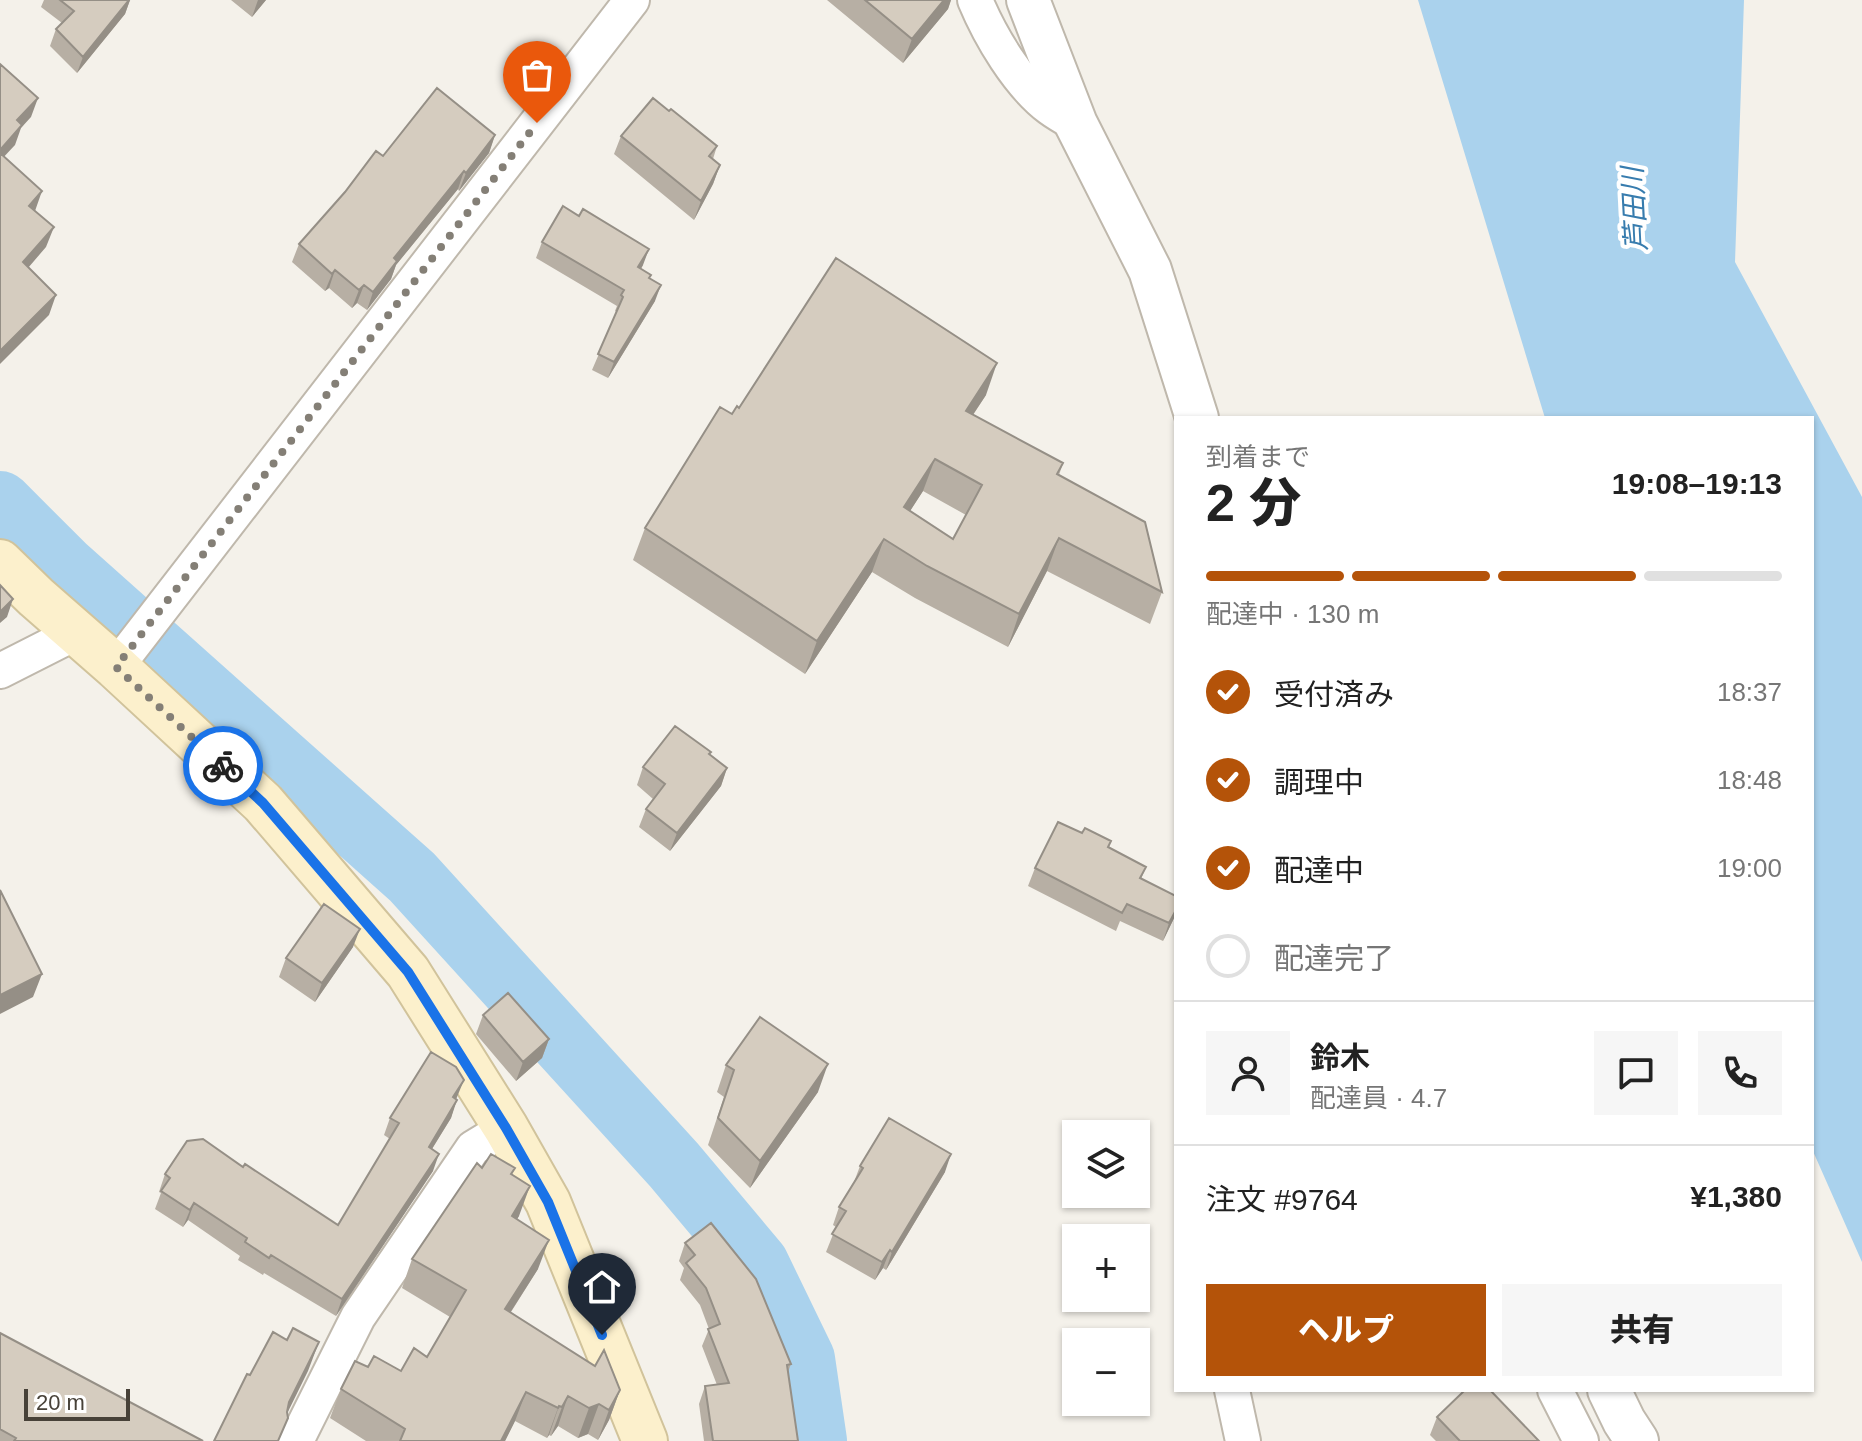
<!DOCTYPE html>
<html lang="ja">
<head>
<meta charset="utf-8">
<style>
	body { margin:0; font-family:Helvetica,"Noto Sans JP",sans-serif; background:#f6f6f6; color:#222; height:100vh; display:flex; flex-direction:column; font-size:30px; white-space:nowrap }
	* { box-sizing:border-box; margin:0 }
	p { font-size:26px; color:#767676 }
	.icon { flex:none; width:44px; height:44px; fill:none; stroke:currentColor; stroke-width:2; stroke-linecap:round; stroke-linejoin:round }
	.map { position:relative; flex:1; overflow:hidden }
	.panel { position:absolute; left:1174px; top:416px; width:640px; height:976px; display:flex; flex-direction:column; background:#fff; border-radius:0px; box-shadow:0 2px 6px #0004 }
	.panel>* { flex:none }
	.tools { position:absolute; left:1062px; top:1120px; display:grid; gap:16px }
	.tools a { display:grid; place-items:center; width:88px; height:88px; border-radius:0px; background:#fff; box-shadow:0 2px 6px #0004; font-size:40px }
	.scale { position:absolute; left:24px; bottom:20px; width:106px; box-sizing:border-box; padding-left:8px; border:4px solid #474138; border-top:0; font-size:22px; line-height:28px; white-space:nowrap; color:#474138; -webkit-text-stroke:6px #fff; paint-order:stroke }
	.pin { position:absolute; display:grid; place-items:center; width:68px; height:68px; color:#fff; margin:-82px -34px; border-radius:50% 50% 50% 0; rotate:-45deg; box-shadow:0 0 8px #0007 }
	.pin .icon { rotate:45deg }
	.courier { position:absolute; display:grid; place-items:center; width:80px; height:80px; margin:-40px; border:6px solid #1a73e8; border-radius:50%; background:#fff; color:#222; box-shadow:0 2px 10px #0007 }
	.head em { font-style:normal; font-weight:800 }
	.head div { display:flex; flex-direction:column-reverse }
	.head { display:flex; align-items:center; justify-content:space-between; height:136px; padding:0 32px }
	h1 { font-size:52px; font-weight:800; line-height:60px }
	.bar { display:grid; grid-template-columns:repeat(4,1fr); gap:12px 8px; align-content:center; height:96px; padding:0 32px }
	.bar i { height:10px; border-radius:6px; background:#e0e0e0 }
	.bar .current { background:#b45309 }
	.bar p { grid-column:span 4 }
	.line { display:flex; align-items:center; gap:20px; padding:0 32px; border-top:2px solid #e0e0e0 }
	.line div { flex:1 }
	.round { display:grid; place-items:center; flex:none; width:84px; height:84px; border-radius:0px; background:#f6f6f6 }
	ol { padding:0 32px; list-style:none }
	li { display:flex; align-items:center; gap:24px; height:88px }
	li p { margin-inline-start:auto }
	li .icon { padding:8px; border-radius:50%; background:#b45309; color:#fff; stroke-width:4 }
	li:last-child { color:#767676 }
	li i { width:44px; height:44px; border:4px solid #e0e0e0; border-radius:50% }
	.cta { display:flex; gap:16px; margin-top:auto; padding:16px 32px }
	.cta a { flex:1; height:92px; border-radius:0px; background:#b45309; color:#fff; font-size:32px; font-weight:800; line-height:92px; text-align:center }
	.cta a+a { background:#f6f6f6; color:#222 }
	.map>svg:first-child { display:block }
	.water { fill:#aad2ed }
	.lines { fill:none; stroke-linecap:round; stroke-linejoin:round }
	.river { stroke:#aad2ed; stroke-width:64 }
	.minor-casing { stroke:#bfb8ac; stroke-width:38 }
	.tertiary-casing { stroke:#bfb8ac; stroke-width:46 }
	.secondary-casing { stroke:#d1c39b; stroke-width:48 }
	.minor { stroke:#fff; stroke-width:34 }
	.tertiary { stroke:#fff; stroke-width:42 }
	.secondary { stroke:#fcf0cc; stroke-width:44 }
	.wall { fill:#b7afa4; fill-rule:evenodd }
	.shaded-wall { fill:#958f86 }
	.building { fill:#d5ccbf; stroke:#958f86; stroke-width:2; fill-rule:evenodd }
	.done { stroke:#847f76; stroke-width:8; stroke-dasharray:0 14.4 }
	.route { stroke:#1a73e8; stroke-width:10 }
	.labels { text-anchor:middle; stroke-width:8; stroke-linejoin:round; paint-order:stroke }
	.water-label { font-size:28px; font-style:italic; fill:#377cae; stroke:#fff }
</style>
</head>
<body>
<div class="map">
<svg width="1862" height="1441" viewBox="0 0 1862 1441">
	<rect width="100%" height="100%" fill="#f4f1ea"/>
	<!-- water -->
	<path class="water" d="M1418,0h326l-9,262 127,235v765l-50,-113v-731h-267z"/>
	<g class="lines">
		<!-- river -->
		<path class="river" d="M0,503l64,64 348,310 262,288 83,99 46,95 12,82"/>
		<!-- minor casing -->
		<g class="minor-casing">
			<path id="minor" d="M975,0c15,36 43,84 75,108 8,6 17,11 26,16
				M116,667l516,-667
				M0,671l77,-39
				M1232,1390l11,51
				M1555,1390l26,51
				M296,1441l62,-124 115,-169 33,-20"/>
		</g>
		<!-- tertiary casing -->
		<g class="tertiary-casing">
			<path id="tertiary" d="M1028,0l48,124 74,146 47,148
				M1609,1390l15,31 13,20"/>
		</g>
		<!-- secondary casing -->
		<g class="secondary-casing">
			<path id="secondary" d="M0,562l36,35 80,70 147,136 145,169 98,156 42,74 97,239"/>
		</g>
		<!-- minor -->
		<use href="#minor" class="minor"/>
		<!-- tertiary -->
		<use href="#tertiary" class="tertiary"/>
		<!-- secondary -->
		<use href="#secondary" class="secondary"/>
	</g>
	<!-- wall -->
	<path class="wall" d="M44,0h86l-5,14 -48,59 -27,-27 6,-17 6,-6 -21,-16z
		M231,0h35l-14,17z
		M827,0h124l-3,9 -45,54z
		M669,111l48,35 -4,13 7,6 -7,19 -19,36 -80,-66 7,-18z
		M495,135l-6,18 -30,38 -1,-2 -62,76 -5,14 -24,31 -10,-7 -5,5 -23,-20 -4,3 -33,-29 7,-18 84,-88z
		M542,242l101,23 -2,4 8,9 6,23 -47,77 -16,-8 25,-58 -2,-1 2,-5 -81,-48z
		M986,395l-13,20 90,48 -4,12 103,117 -12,32 -103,-53 -39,76 -93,-49 -43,-26 -67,102 -172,-114 12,-32 87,-114zM923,491l43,24 -13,24 -43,-28z
		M710,754l17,14 -6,18 -51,65 -31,-24 7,-18 7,-10 -16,-14 6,-18z
		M1109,848l37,19 -5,12 35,17v18l-13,27 -43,-20 -4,10 -88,-45 7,-18z
		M353,947l-38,55 -36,-25 7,-19z
		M483,1015l66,24 -7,19 -26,23 -40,-47z
		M726,1065l92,27 -68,96 -42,-43 16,-48 -7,-5z
		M457,1097l-6,21 -19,31 1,22 -97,145 -72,-43 -1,2 -25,-15 2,-4 -52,-36 -5,7 -28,-18 6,-16 -2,-1 6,-18 78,-7 95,58 52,-86 -6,-4 6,-17z
		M860,1166l85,6 -59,98 -3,-2 -8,12 -49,-28 10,-25 -3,-2 6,-18 15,-25z
		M482,1168h33l-3,7 7,41 -2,3 21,50 -27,43 109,78 -11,30 -11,20 -10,-6 -10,4 -20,-12 -7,10 -2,-1 -2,3 -32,-17 -10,20h-139l-36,-23 11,-29 27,-22 33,4 26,-14 23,-40 -48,-29 10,-29z
		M685,1243l106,121 -3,8 10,69h-94l-5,-37 6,-18 12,-1 -15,-39 7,-17 -9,-24 -20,-25 4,-12 -5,-7z
		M0,1333l203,108h-203z
		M1437,1417l102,24h-103l-6,-6z"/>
	<!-- shaded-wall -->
	<path class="shaded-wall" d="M129,0h1l-5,14 -48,59 6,-16z
		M258,0h8l-14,17z
		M944,0h7l-3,9 -45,54 9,-24z
		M38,98l-7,19 -10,11 -6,17 -15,16v-11l17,-30z
		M495,135l-6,18 -30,38 7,-18z
		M720,165l-7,19 -19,36 7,-19z
		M464,171l-6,18 -62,76 -5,14 -24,31 6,-18 21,-34z
		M42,191l-7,20 -13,15 7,-20z
		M54,227l-8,20 -30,35 7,-20z
		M649,249l-6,16 -11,18 6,-16z
		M335,270l-6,18 -4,3 7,-17z
		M364,285l-7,18 -5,5 7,-18z
		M661,285l-6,16 -47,77 6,-16z
		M56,295l-7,20 -49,49v-13z
		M997,363l-11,32 -32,48 12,-32z
		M935,459l-12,32 -31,48 12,-32z
		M1059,538l-12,33 -39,76 11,-33z
		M884,539l-12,33 -67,102 12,-33z
		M13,599l-6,18 -7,6v-11z
		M727,768l-6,18 -51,65 7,-18z
		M1176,910v4l-13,27 6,-18z
		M360,929l-7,18 -38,55 7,-19z
		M42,974l-9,23 -33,17v-19z
		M549,1039l-7,19 -26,23 7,-19z
		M828,1064l-10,28 -68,96 10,-27z
		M464,1080l-7,17 -11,18 7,-18z
		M457,1100l-6,18 -29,47 7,-18z
		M439,1154l-6,17 -97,145 6,-17z
		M951,1154l-6,18 -59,98 6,-18z
		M530,1186l-11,30 -18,30 11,-30z
		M194,1203l-6,17 -5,7 7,-17z
		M549,1240l-11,29 -44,69 11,-29z
		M890,1250l-7,18 -8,12 7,-18z
		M319,1342l-11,29 -30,61 11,-30z
		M620,1390l-11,30 -11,20 11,-30z
		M526,1392l-11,29 -10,20h-4z
		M568,1396l-10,30 -7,10 11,-29z
		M599,1404l-11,30 -10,4 11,-30z
		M559,1406l-10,29 -2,3 11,-30z"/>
	<!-- building -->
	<path class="building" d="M60,0h69l-46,57 -27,-28 18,-18z
		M865,0h79l-32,39z
		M0,64l38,34 -21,22 5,5 -22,25z
		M437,88l58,47 -29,38 -2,-2 -70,87 3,3 -24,31 -9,-7 -5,5 -24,-20 -3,4 -33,-30 46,-52 31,-41 7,5z
		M653,98l16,13 2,-2 46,37 -8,10 11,9 -19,36 -80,-65z
		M0,153l42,38 -13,15 25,21 -31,35 33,33 -56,56z
		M563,206l16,10 4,-7 66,40 -11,18 13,8 -2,3 12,7 -47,77 -16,-8 25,-57 -2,-2 3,-5 -82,-48z
		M836,258l161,105 -31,48 97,52 -6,11 88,48 17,70 -103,-54 -40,76 -92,-48 -43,-27 -67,102 -172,-113 75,-121 12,7 5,-8 2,2zM935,459l47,26 -29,54 -49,-32z
		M0,585l13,14 -13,13z
		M675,726l36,26 -2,2 18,14 -50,65 -31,-24 19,-25 -22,-17z
		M1058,822l24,11 3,-5 26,13 -3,6 38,20 -6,11 36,18v14l-7,13 -42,-19 -5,9 -87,-45z
		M0,890l42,84 -42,21z
		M324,904l36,25 -38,54 -36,-25z
		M508,993l41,46 -26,23 -40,-47z
		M760,1017l68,47 -68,97 -42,-43 16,-48 -8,-5z
		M431,1052l25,15 8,13 -11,17 4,3 -28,47 10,7 -97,145 -71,-44 -2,3 -24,-16 2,-4 -53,-35 -4,7 -29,-19 9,-13 -5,-4 22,-33 16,-2 40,28 2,-3 93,61 61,-102 -9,-5z
		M889,1118l62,36 -59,98 -2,-2 -8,12 -50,-28 14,-23 -7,-4 24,-39 -3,-2z
		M491,1154l24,14 -4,6 19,12 -18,30 37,24 -44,69 90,57 9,-16 16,40 -11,20 -10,-6 -10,4 -21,-12 -6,11 -3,-1 -1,2 -32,-16 -25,49h-101l5,-12 -64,-40 14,-28 13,6 6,-11 27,15 13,-23 13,9 39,-67 -54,-31 65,-96 5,5z
		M711,1223l45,56 35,85 -4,1 11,76h-85l-8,-55 24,-3 -21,-54 12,-5 -14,-36 -20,-25 9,-8 -10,-12z
		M293,1328l26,14 -30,60 -2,10 1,6 -10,23h-64l33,-67 3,1 23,-43 14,8z
		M0,1333l203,108h-189l2,-3 -16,-9z
		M1465,1390h25l49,51h-79l-23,-24z"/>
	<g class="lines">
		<!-- done -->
		<path class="done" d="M223,766l-107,-99 421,-544"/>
		<!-- route -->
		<path class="route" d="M223,766l40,37 145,169 98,156 42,74 54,133"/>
	</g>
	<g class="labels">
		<!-- water labels -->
		<g class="water-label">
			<text transform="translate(1634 209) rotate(-93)" y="10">芦田川</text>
		</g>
	</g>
</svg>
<div class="tools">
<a><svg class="icon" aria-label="layers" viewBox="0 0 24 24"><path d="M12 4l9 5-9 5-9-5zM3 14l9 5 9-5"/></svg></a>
<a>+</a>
<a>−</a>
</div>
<div class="scale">20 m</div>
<div class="pin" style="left:537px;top:123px;background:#ea580c"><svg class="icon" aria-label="bag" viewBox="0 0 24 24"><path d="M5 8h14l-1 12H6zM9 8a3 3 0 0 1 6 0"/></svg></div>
<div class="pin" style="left:602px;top:1335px;background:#1f2937"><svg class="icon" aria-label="home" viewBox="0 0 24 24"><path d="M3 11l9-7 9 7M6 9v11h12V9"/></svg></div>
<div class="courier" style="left:223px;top:766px"><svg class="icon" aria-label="bike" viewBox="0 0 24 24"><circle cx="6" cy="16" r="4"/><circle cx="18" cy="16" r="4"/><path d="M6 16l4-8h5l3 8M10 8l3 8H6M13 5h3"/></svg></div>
<section class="panel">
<div class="head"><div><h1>2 分</h1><p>到着まで</p></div><em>19:08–19:13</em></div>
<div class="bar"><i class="current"></i><i class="current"></i><i class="current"></i><i></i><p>配達中 · 130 m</p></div>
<ol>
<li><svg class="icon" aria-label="check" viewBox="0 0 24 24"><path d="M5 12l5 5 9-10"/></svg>受付済み<p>18:37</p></li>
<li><svg class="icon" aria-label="check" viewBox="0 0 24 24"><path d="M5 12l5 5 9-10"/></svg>調理中<p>18:48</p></li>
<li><svg class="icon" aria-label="check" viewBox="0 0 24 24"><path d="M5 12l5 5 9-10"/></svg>配達中<p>19:00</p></li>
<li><i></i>配達完了</li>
</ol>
<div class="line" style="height:144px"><a class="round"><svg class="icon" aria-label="person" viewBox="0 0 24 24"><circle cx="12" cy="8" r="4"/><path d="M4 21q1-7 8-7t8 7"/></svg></a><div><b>鈴木</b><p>配達員 · 4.7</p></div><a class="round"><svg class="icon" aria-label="chat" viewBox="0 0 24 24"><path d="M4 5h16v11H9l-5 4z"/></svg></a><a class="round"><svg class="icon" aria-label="phone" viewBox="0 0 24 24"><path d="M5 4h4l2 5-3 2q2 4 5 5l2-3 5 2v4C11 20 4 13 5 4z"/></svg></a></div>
<div class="line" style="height:104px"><div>注文 #9764</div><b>¥1,380</b></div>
<div class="cta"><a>ヘルプ</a><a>共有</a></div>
</section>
</div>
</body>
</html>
